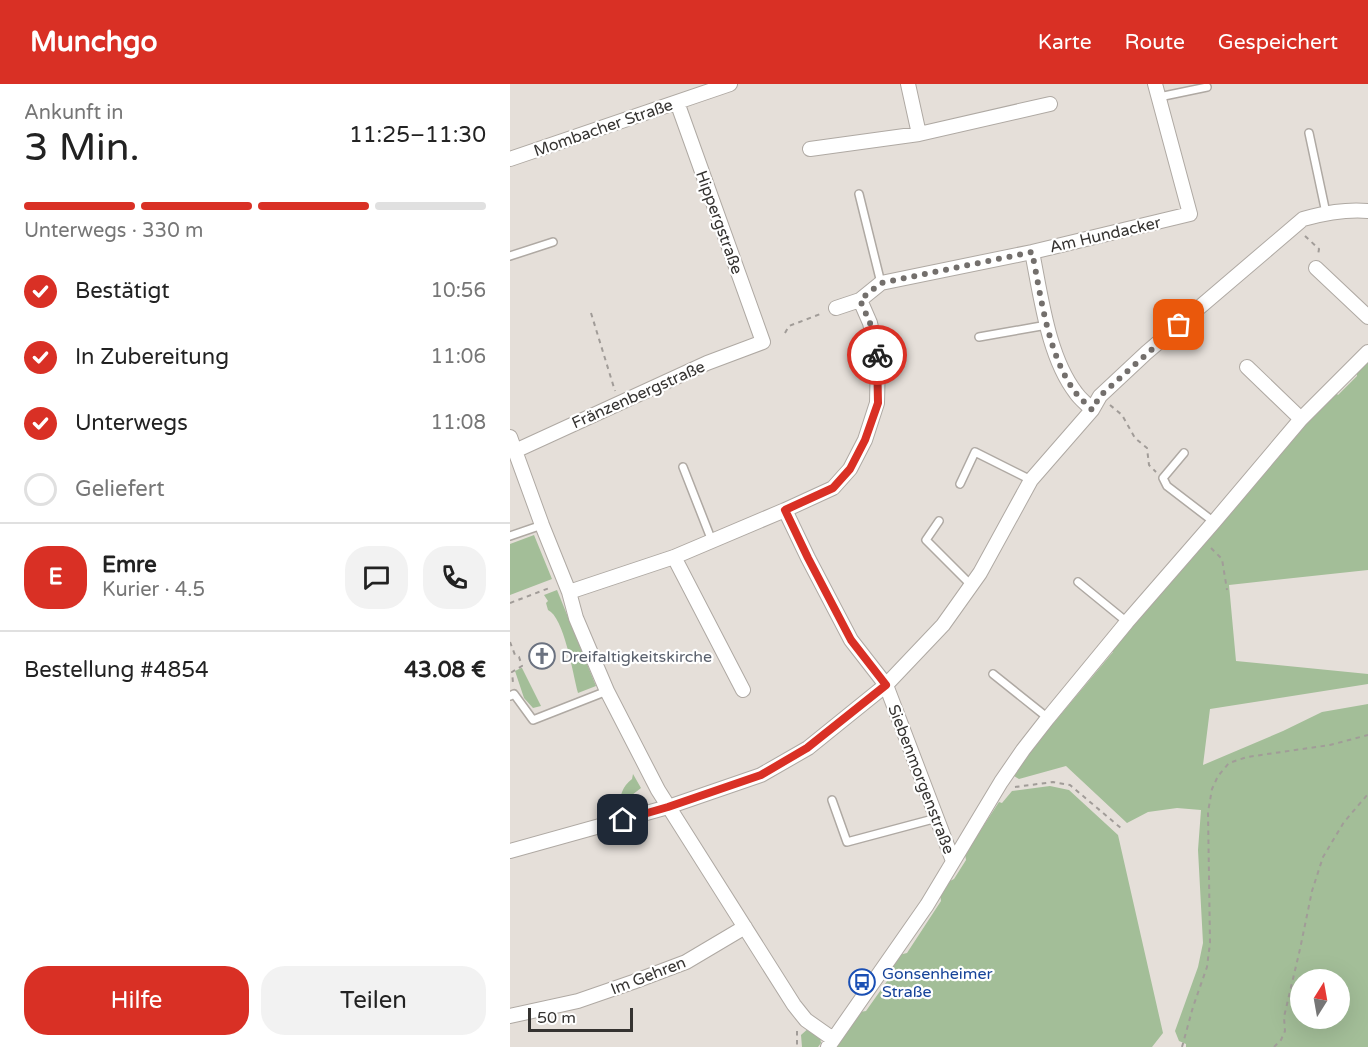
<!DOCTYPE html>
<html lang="de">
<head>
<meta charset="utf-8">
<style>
	body { margin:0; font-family:"Varela Round",sans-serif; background:#f2f2f2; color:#222; height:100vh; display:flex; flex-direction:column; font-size:22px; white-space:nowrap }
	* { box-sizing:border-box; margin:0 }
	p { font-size:20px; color:#767676 }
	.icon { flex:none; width:33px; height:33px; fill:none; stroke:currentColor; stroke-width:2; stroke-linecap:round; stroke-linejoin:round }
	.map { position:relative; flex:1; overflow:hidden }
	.side { display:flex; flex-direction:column; background:#fff; width:510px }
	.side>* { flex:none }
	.needle { width:39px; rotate:11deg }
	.tools { position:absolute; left:780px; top:885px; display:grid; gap:12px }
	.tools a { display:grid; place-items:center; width:60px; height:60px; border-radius:50%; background:#fff; box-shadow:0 6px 24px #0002; font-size:30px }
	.scale { position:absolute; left:18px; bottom:15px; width:105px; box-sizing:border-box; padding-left:6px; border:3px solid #353331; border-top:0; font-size:16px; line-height:21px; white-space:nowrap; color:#353331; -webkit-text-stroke:4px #fff; paint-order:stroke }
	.pin { position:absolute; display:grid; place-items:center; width:51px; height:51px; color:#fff; margin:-26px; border-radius:12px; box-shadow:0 3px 9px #0006 }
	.courier { position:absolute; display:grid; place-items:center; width:60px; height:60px; margin:-30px; border:4px solid #d93025; border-radius:50%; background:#fff; color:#222; box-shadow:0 2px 8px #0007 }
	.overview em { font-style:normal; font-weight:600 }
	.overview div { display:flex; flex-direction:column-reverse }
	.overview { display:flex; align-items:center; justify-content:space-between; height:102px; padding:0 24px }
	h1 { font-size:39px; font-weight:600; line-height:45px }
	.bar { display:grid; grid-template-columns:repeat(4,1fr); gap:9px 6px; align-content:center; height:72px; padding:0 24px }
	.bar i { height:8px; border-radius:4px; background:#e0e0e0 }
	.bar .on { background:#d93025 }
	.bar p { grid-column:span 4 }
	.line { display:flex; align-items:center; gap:15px; padding:0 24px; border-top:2px solid #e0e0e0 }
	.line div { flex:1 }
	.round { display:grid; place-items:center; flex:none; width:63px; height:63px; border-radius:24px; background:#f2f2f2 }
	ol { padding:0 24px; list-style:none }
	li { display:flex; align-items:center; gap:18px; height:66px }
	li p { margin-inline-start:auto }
	li .icon { padding:6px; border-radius:50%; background:#d93025; color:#fff; stroke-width:4 }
	li:last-child { color:#767676 }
	li i { width:33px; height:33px; border:3px solid #e0e0e0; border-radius:50% }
	.cta { display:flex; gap:12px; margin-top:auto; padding:12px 24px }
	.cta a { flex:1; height:69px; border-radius:24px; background:#d93025; color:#fff; font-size:24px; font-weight:600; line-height:69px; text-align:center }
	.cta a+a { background:#f2f2f2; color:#222 }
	header { display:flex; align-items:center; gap:36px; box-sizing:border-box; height:84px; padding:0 30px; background:#d93025; color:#fff }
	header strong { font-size:28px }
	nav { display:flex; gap:33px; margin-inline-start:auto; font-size:21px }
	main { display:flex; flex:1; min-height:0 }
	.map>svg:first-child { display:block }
	.green { fill:#a3be98; fill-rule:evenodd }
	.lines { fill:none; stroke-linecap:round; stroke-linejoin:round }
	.lane-casing { stroke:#afa9a3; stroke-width:10 }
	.street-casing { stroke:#afa9a3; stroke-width:16 }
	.path { stroke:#a19c98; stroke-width:2; stroke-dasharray:4.5 4.5; stroke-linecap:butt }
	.lane { stroke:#fff; stroke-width:7 }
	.street { stroke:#fff; stroke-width:14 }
	.done { stroke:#736f6c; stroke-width:6; stroke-dasharray:0 10.8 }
	.route { stroke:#d93025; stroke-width:8 }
	.labels { text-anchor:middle; stroke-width:4.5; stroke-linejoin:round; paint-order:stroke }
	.street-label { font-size:16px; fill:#353331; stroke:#fff }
	.worship-label { font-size:16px; fill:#5b616d; stroke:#fff; text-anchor:start }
	.transit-label { font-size:16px; fill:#164399; stroke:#fff; text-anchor:start }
</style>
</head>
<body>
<header>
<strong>Munchgo</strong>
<nav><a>Karte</a><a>Route</a><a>Gespeichert</a></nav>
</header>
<main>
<section class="side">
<div class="overview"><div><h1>3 Min.</h1><p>Ankunft in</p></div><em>11:25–11:30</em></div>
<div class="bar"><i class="on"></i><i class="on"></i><i class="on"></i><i></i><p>Unterwegs · 330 m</p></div>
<ol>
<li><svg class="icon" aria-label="check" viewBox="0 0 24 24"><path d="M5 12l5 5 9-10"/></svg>Bestätigt<p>10:56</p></li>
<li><svg class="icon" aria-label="check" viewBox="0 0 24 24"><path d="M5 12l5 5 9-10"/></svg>In Zubereitung<p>11:06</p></li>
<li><svg class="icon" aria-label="check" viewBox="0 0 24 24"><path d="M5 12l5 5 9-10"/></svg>Unterwegs<p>11:08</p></li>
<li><i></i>Geliefert</li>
</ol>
<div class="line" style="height:108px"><b class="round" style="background:#d93025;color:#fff">E</b><div><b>Emre</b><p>Kurier · 4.5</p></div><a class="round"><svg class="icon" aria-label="chat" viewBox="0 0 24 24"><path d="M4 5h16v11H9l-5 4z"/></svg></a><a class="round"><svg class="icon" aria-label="phone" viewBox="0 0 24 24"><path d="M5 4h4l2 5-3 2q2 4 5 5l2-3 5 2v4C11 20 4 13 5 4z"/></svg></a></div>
<div class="line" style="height:78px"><div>Bestellung #4854</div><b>43.08 €</b></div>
<div class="cta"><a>Hilfe</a><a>Teilen</a></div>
</section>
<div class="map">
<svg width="858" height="963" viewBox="0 0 858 963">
	<rect width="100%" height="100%" fill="#e5dfd9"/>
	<!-- green -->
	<path class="green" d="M858,273v213l-139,15 7,76 132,13v10l-158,25 -7,56 80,-34 39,-19 46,-8v343h-182v-3l-7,-3 -4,-10 23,-64 5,-24 -5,-93 3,-40 -24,-2 -29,4 -21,11 -61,-57 -47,13 -8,-5 102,-122 -2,-2 134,-156 33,-36 10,-16 46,-51 4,4 19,-19 -1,-9zM790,896h40v38h-40z
		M24,451l18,44 -42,16v-51z
		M47,506l39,96 -18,7c-5,-19 -14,-76 -30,-83l-2,-7 2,-2 -4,-6z
		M11,584h1l19,38 -8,2 -9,-10 -9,-27z
		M123,690l8,14 -9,7 1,10 -16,4 2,-1c1,-13 3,-21 13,-29z
		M540,702l19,4 49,45 45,198 -11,14h-317l25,-35 6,-1 24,-34 -1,-11 6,-10 12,-3 34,-52 -1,-8 4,-9 10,-5 12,-19 -1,-6 34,-52 3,1 10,-12z
		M300,943l10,10 1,6 -3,4h-16l-1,-12z"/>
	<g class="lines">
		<!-- lane casing -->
		<g class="lane-casing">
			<path id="lane" d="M649,13l48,-10
				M799,49l17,80
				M349,110l22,89
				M0,172l43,-14
				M469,253l68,-12
				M674,369l-21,25 4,8 47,36
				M173,383l29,74
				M450,400l15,-32 56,28
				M429,437l-13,19 45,45
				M0,452l32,-11
				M568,498l49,40
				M483,590l55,44
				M0,612l4,-2 19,26 74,-29
				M322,716l15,42 90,-24"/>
		</g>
		<!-- street casing -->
		<g class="street-casing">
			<path id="street" d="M398,0l11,50
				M300,65l109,-15 131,-30
				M0,75l220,-75
				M522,168c9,44 16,105 44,141 4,6 11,11 16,17
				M806,184l52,49
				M326,224l24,-8 21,-17 151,-31 158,-38 -35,-130
				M737,283l54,52
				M0,353l32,88 27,67 7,26 31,73 51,99 136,215 12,15 27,19
				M5,367l192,-88 56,-21 -86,-240
				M275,426l23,48 43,82 35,45 67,176
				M164,473l69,133
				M59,508l105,-35 111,-47 48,-22 17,-19 15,-29 12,-37 1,-45 -8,-35 -10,-23
				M0,767l158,-44 93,-32 47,-27 78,-63 57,-60 37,-52 51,-93 61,-70 8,-14 46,-43 157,-134c22,-6 42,-10 65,-8
				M0,932l68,-15 55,-19 53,-20 59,-35
				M318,963l99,-142 74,-123 22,-32 25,-32 79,-96 87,-100 87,-103 67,-67"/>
		</g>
		<!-- path -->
		<path class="path" d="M795,152l14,13 -1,6
			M81,229l24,78
			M275,249l4,-7 34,-13
			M600,321l12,10 13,23 12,10 2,17 7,7
			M701,464l11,11 5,31
			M0,519l42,-16
			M0,558l5,13 4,2 3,9 -10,6 1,11
			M505,703l38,-5 17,3 52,44
			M287,947v16
			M672,963l11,-40 14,-40 3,-24 -2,-131 4,-23 6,-13 11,-13 18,-6 83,-12 38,-10
			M764,963l7,-7 4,-9 -1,-14 16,-68 12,-58 11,-34 21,-35 24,-28"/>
		<!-- lane -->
		<use href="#lane" class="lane"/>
		<!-- street -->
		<use href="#street" class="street"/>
	</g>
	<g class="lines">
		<!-- done -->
		<path class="done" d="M367,271l-7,-32 -10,-23 21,-17 151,-31c9,44 16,105 44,141 4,6 11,11 16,17l8,-14 79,-71"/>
		<!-- route -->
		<path class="route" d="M113,736l45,-13 93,-32 46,-27 79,-63 -35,-45 -43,-82 -23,-48 48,-22 17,-19 15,-29 13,-37 -1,-48"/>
	</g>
	<!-- icons -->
	<defs>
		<g id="church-ring" transform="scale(1.35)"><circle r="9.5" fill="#fff" stroke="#6b7280" stroke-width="1.5"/><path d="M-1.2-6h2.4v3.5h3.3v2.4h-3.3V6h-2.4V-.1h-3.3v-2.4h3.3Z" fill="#6b7280"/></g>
		<g id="bus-ring" transform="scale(1.35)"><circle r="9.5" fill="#fff" stroke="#1a4fb4" stroke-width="1.5"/><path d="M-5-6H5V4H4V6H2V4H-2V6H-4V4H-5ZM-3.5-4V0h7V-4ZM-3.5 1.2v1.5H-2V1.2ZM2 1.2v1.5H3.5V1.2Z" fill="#1a4fb4"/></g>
	</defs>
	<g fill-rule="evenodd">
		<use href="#church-ring" x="32" y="572"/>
		<use href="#bus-ring" x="352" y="898"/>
	</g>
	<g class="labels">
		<!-- street labels -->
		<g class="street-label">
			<text transform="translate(93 43) rotate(-19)" y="6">Mombacher Straße</text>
			<text transform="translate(210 138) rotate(70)" y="6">Hippergstraße</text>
			<text transform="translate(595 150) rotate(-13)" y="6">Am Hundacker</text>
			<text transform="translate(128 310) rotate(-24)" y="6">Fränzenbergstraße</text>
			<text transform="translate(412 695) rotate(69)" y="6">Siebenmorgenstraße</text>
			<text transform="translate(138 891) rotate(-21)" y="6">Im Gehren</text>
		</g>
		<!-- worship labels -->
		<g class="worship-label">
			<text x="51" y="578">Dreifaltigkeitskirche</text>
		</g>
		<!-- transit labels -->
		<g class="transit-label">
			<text x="372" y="895">Gonsenheimer<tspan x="372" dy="18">Straße</tspan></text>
		</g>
	</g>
</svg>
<div class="tools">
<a><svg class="needle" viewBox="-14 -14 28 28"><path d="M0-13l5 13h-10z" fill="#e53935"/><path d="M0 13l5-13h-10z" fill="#767676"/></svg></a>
</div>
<div class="scale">50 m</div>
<div class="pin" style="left:669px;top:241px;background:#ea580c"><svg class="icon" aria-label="bag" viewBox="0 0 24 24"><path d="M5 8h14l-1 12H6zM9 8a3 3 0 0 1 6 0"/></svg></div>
<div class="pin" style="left:113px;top:736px;background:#1f2937"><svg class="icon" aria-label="home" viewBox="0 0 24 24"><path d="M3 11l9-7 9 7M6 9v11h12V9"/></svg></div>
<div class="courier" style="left:367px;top:271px"><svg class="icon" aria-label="bike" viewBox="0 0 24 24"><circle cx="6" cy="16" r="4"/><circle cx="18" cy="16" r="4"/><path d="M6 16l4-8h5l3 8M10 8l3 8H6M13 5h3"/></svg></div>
</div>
</main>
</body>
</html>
